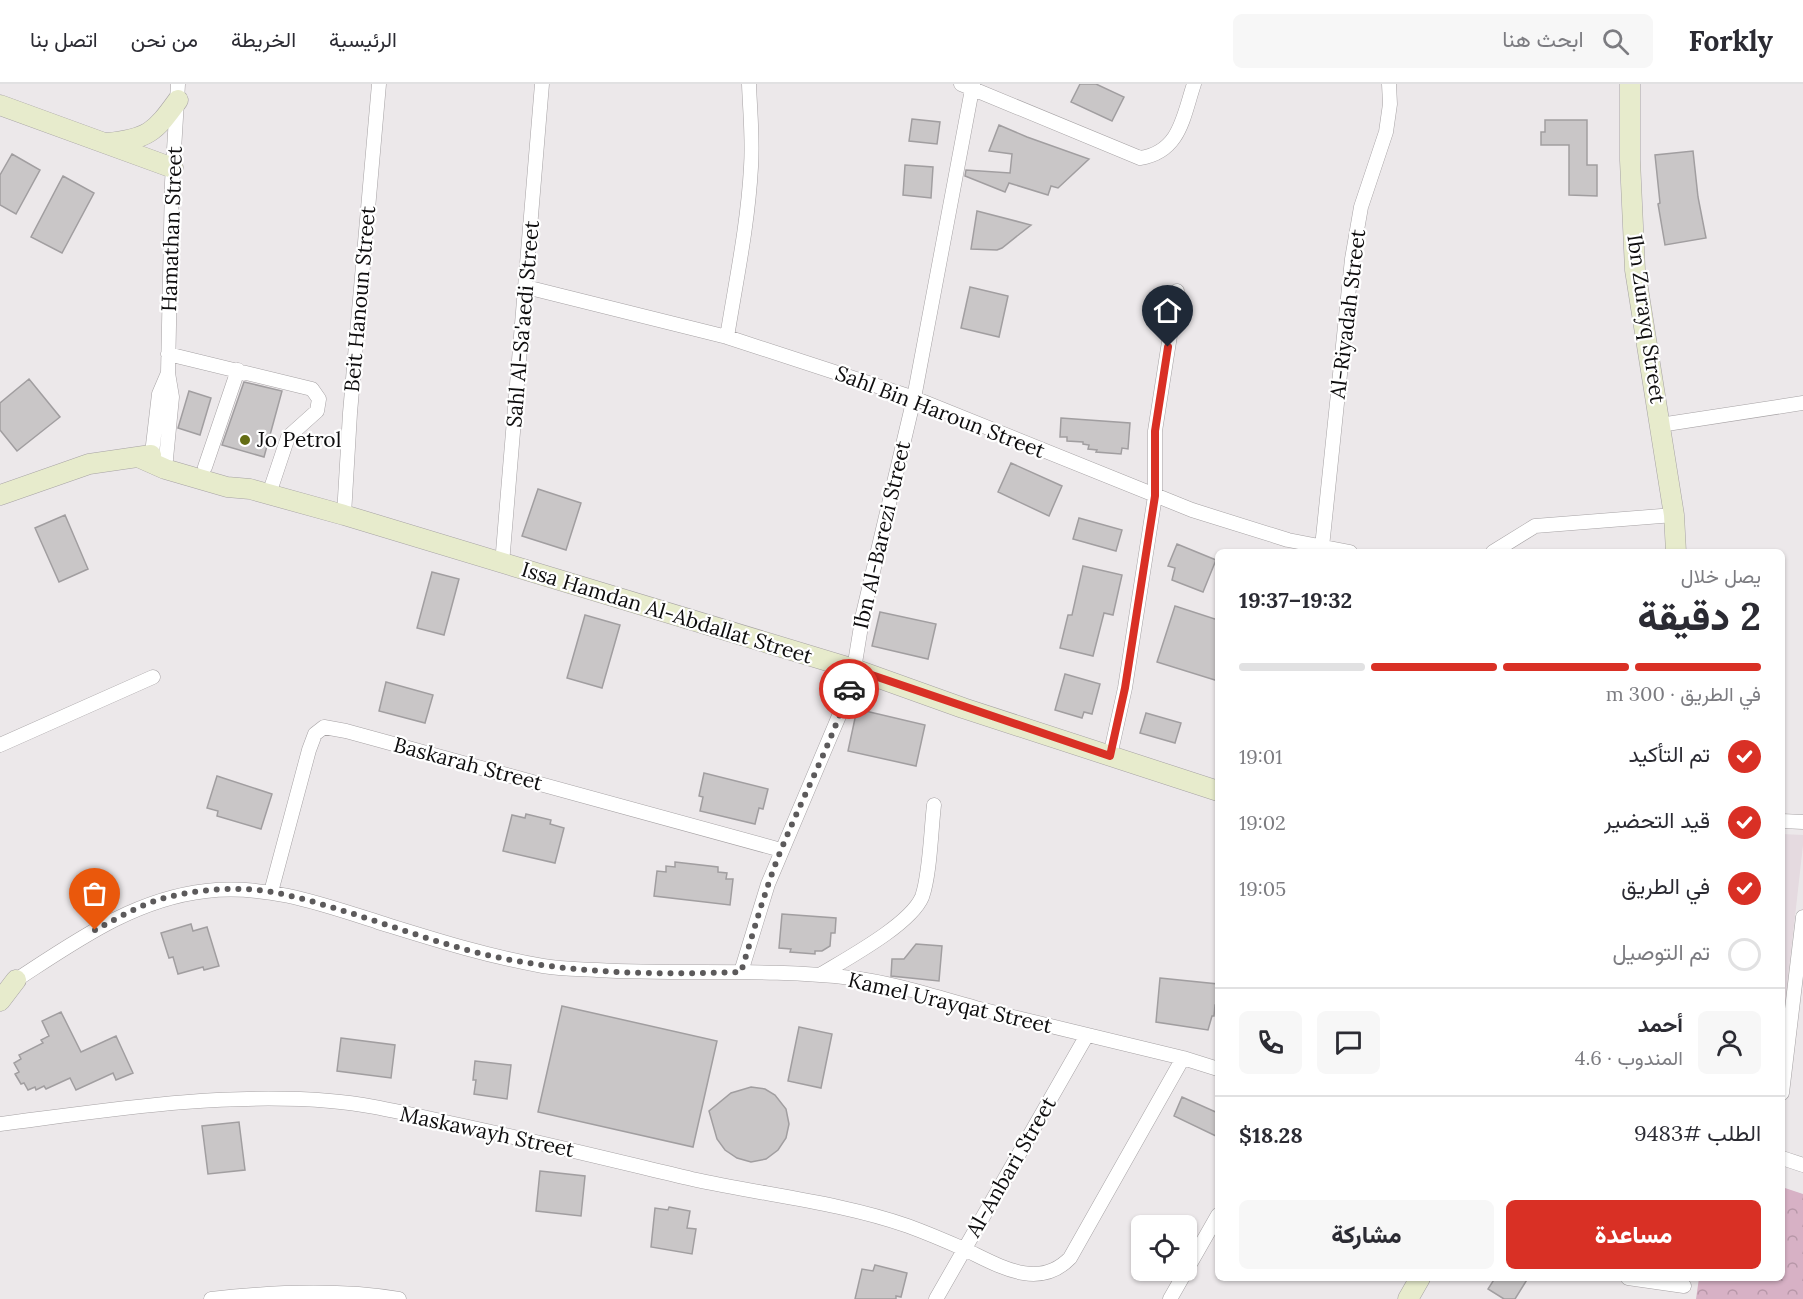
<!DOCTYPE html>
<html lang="ar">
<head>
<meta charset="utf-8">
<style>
	body { margin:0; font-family:Lora,Vazirmatn,serif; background:#f7f7f7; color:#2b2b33; direction:rtl; height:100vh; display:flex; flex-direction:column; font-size:22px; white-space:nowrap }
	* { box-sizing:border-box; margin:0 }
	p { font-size:20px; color:#7c7c81 }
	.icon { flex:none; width:33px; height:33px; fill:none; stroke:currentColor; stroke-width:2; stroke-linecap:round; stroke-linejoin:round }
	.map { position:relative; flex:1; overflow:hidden; direction:ltr }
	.sheet { position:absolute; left:1215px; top:465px; width:570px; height:732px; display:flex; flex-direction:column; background:#fff; border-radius:9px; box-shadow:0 2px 4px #0004; direction:rtl }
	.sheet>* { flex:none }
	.tools { position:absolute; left:1131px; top:1131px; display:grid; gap:12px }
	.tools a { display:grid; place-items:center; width:66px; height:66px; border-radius:9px; background:#fff; box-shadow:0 2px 4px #0004; font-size:30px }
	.pin { position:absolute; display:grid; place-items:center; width:51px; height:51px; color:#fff; margin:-62px -26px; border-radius:50% 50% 50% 0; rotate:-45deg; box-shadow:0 0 6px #0007 }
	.pin .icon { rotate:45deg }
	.courier { position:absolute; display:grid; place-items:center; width:60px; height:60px; margin:-30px; border:4px solid #d93025; border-radius:50%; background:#fff; color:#222; box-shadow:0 2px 8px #0007 }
	.headline em { font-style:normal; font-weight:800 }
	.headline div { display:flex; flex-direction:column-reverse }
	.headline { display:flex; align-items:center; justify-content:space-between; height:102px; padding:0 24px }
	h1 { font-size:39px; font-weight:800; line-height:45px }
	.bar { display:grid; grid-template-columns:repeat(4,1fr); gap:9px 6px; align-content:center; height:72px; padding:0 24px }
	.bar i { height:8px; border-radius:4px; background:#e1e1e2 }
	.bar .selected { background:#d93025 }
	.bar p { grid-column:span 4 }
	.line { display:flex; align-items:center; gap:15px; padding:0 24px; border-top:2px solid #e1e1e2 }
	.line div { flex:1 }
	.round { display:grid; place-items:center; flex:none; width:63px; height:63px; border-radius:9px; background:#f7f7f7 }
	ol { padding:0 24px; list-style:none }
	li { display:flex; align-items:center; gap:18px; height:66px }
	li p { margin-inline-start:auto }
	li .icon { padding:6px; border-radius:50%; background:#d93025; color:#fff; stroke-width:4 }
	li:last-child { color:#7c7c81 }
	li i { width:33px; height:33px; border:3px solid #e1e1e2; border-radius:50% }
	.action { display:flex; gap:12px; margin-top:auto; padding:12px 24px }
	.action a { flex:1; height:69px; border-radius:9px; background:#d93025; color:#fff; font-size:24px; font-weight:800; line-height:69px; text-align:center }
	.action a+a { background:#f7f7f7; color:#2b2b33 }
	header { display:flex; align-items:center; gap:36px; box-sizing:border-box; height:84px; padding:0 30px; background:#fff; border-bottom:2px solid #e1e1e2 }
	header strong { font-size:28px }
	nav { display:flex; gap:33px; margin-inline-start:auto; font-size:21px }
	.search { width:420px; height:54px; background:#f7f7f7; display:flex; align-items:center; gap:15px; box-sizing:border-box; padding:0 21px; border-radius:9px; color:#7c7c81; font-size:22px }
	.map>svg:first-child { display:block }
	.built { fill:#e5dae0 }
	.park { fill:url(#park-crowns) }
	.building { fill:#c9c6c7; stroke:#a19ea0; stroke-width:1.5 }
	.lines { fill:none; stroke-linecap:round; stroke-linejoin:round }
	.street-casing { stroke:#a6a2a4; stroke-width:15 }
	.secondary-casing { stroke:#a6a2a4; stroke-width:21 }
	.street { stroke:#fff; stroke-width:14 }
	.secondary { stroke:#e7ebcc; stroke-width:20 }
	.done { stroke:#5c5a5b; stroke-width:6; stroke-dasharray:0 10.8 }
	.route { stroke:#d93025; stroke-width:8 }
	.poi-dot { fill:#646d14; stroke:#fff; stroke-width:2 }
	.labels { text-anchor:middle; stroke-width:4.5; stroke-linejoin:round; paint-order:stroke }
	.street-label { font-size:21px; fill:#0e0d0e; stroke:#fff }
	.poi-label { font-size:21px; fill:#0e0d0e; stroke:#fff; text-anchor:start }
</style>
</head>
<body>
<header>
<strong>Forkly</strong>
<div class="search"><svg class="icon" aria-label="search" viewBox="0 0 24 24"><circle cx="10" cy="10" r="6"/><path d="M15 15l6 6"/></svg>ابحث هنا</div>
<nav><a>الرئيسية</a><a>الخريطة</a><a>من نحن</a><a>اتصل بنا</a></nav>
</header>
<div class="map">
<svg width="1803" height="1215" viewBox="0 0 1803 1215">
	<defs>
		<pattern id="park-crowns" width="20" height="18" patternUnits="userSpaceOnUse" patternTransform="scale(1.5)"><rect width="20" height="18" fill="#d7b1c5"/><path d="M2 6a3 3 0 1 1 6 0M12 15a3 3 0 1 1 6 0" fill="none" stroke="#b797a8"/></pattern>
	</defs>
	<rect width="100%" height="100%" fill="#ece8ea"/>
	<!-- built -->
	<path class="built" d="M1782,750l21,1v10l-21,188z"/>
	<!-- park -->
	<path class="park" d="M1782,1103l21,7v105h-107l3,-21h83z"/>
	<!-- building -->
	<path class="building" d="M1080,0h16l28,13 -12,24 -41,-19z
		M912,35l28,3 -3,22 -28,-3z
		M1545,36h42v45h10v31l-28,-1v-50h-28v-13h4z
		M999,41l28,12 62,22 -31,29 -7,-2 -3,9 -39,-12 -4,9 -40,-16 1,-6 44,3 2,-19 -23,-3z
		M1693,67l5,46 8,41 -41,7 -7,-41 2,-1 -5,-48z
		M12,70l28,16 -24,44 -16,-9v-30z
		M905,81l28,2 -2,31 -28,-3z
		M63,92l31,17 -32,60 -31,-16z
		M977,127l54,14 -29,23 -5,2 -26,-1z
		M970,203l38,9 -9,41 -38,-9z
		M29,295l31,38 -43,34 -17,-21v-27z
		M244,298l38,9 -18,66 -42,-12z
		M189,307l22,7 -11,37 -22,-7z
		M1061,334l69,5 -2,26 -6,-1 -1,6 -25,-2 1,-2 -9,-1 1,-4 -6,-1v-2l-16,-1v-4h-7z
		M1011,379l51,23 -13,30 -51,-24z
		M538,405l43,14 -15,47 -44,-14z
		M65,431l23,54 -29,13 -24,-54z
		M1079,434l43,12 -6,21 -43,-12z
		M1177,460l39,16 -13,32 -31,-12 3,-12 -7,-2z
		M1083,482l39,9 -9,40 -9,-2 -11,43 -33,-8 8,-33h4z
		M432,488l27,7 -15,56 -27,-7z
		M1175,522l43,14v61l-61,-19z
		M880,528l56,12 -8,35 -56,-13z
		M585,531l35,10 -18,63 -35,-10z
		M1065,590l35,10 -8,30 -8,-2 -2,6 -27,-8z
		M386,598l47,13 -8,28 -46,-12z
		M857,625l68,16 -9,41 -68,-15z
		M1146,629l35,10 -6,20 -35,-10z
		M704,689l64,16 -5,20 -4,-1 -4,16 -55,-13 3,-14 -4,-1z
		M217,692l55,18 -11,35 -44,-13 1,-5 -11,-3z
		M526,730l25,6 -1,4 14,4 -9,35 -52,-12 9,-36 13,3z
		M675,778l43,5v5l9,1 -1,6h7l-3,26 -76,-9 3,-25 9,1v-6l9,1z
		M782,830l54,4 -1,15h-4l-1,13 -8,5h-7v3l-25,-2 1,-3 -12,-1z
		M191,840l2,7 14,-4 12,39 -15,4 -1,-3 -25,7 -5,-17 -4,1 -8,-25z
		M916,860l26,2 -3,35 -48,-5 1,-17h12z
		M1160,894l58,6v21h-3l-1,11h-2l-4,14 -52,-8z
		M562,922l155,35 -24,106 -155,-35z
		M61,928l20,40 35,-16 17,37 -17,7 -3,-7 -37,17 -6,-12 -24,11 -2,-3 -8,4 -1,-3 -7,3 -4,-7 -3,1 -6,-10 4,-2 -5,-9 7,-4 -2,-4 24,-12 -2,-3 8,-4 -7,-15z
		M799,943l33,7 -11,54 -33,-7z
		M341,954l54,7 -4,33 -54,-7z
		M475,977l36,4 -4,34 -33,-5 2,-14h-3z
		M751,1003l14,2 10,6 11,14 3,15 -3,14 -8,12 -12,9 -15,3 -14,-4 -12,-8 -8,-11 -8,-28 22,-18z
		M1182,1013l36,16v24l-44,-21z
		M239,1038l6,48 -37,4 -6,-48z
		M540,1087l45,5 -4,40 -45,-5z
		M669,1123l21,4 -3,17 9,1 -4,25 -41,-7 4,-39 13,2z
		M875,1181l32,8 -6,24 -5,-1v3h-41l7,-30 11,2z
		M1495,1194h33l-13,21h-11l-16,-10z"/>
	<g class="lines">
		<!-- street casing -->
		<g class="street-casing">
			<path id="street" d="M961,0l179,74c40,-6 43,-41 54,-74
				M526,203l201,50 187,61 278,112 96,30 62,12
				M727,253c9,-56 21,-113 24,-170 2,-28 -1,-55 -2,-83
				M168,270l144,35 7,10 -2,12 -29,26 -19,57
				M1660,341l143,-22
				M151,378l8,-68 9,-21
				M205,383l33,-97
				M165,385l7,-72 -4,-24 4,-190 6,-99
				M344,431l6,-102 29,-329
				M1322,463l30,-288 9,-52 25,-75 4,-28 -1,-20
				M1493,468l42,-26 139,-11
				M502,480l40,-480
				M0,661l153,-68
				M1110,672l15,-68 30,-192v-65l22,-140
				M1782,737l21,1
				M271,808l38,-142 6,-16 9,-7 22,4 435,119
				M741,888l27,-88 71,-168 15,-47 9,-55 51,-216 59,-314
				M820,891c26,-16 90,-50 102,-78 8,-22 9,-67 12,-92
				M16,896c60,-39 118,-81 190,-89 61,-7 116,13 172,31 55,17 108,34 165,44 17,3 36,3 54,4 85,5 170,-2 255,8 42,5 83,19 124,30 69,17 138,33 207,50l35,11
				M1782,1009l21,-176
				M0,1040c109,-14 220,-32 330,-23 40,3 81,14 120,22 81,17 162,37 242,56 72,16 147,23 216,47 19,7 38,15 56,23 34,16 74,42 106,9l113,-200
				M1782,1074l21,7
				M1628,1194l56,8
				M211,1215c61,-7 128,-10 188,0
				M936,1215l151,-264
				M1170,1215l48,-84"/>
		</g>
		<!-- secondary casing -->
		<g class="secondary-casing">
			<path id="secondary" d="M1630,0v76l5,110 39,245 2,37
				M0,21l173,63
				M107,59c41,-4 48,-11 71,-43
				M138,373l27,12 62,18 23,2 94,26 510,154 109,39 255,83
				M0,411l89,-31 62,-9
				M0,917l16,-21
				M1408,1215l12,-21"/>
		</g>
		<!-- street -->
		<use href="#street" class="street"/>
		<!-- secondary -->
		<use href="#secondary" class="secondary"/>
	</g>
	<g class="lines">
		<!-- done -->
		<path class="done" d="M95,846c21,-11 43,-24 66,-31 25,-7 55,-11 81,-10 35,1 69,12 102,22 52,16 103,36 157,47 78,16 160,17 240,14 13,-41 24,-83 40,-122 22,-54 50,-106 68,-161"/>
		<!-- route -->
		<path class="route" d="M849,605l5,-20 256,87 15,-68 30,-192v-65l13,-84"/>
	</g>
	<!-- markers -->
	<circle class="poi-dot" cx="245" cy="356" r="6"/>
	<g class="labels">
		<!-- street labels -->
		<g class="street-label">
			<text transform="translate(172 145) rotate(-88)" y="7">Hamathan Street</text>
			<text transform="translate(360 215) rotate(-85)" y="7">Beit Hanoun Street</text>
			<text transform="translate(1348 230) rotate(-83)" y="7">Al-Riyadah Street</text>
			<text transform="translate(1646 235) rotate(82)" y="7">Ibn Zurayq Street</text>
			<text transform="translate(523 240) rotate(-85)" y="7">Sahl Al-Sa'aedi Street</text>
			<text transform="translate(940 328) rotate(21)" y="7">Sahl Bin Haroun Street</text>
			<text transform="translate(882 451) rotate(-77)" y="7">Ibn Al-Barezi Street</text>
			<text transform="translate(667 529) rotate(17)" y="7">Issa Hamdan Al-Abdallat Street</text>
			<text transform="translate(468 680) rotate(15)" y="7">Baskarah Street</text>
			<text transform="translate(950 919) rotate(13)" y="7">Kamel Urayqat Street</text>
			<text transform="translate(487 1048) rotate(12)" y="7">Maskawayh Street</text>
			<text transform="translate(1011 1083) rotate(-60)" y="7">Al-Anbari Street</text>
		</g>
		<!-- poi labels -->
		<g class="poi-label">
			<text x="257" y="363">Jo Petrol</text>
		</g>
	</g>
</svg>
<div class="tools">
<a><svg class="icon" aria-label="locate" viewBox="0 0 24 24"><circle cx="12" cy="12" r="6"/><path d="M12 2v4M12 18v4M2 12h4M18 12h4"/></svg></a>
</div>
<div class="pin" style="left:95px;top:846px;background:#ea580c"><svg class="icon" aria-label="bag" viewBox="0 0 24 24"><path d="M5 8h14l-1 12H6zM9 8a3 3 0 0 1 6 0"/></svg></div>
<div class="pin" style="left:1168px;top:263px;background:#1f2937"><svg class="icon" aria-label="home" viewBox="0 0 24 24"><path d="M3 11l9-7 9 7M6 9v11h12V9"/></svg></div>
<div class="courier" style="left:849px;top:605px"><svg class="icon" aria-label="car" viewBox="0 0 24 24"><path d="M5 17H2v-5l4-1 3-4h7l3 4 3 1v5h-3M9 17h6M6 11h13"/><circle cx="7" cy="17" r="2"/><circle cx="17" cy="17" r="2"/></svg></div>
<section class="sheet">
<div class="headline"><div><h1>2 دقيقة</h1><p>يصل خلال</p></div><em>19:32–19:37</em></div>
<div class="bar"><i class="selected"></i><i class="selected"></i><i class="selected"></i><i></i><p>في الطريق · 300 m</p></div>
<ol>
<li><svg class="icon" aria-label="check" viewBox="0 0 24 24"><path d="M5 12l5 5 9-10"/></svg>تم التأكيد<p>19:01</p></li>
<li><svg class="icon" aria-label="check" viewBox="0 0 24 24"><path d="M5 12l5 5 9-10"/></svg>قيد التحضير<p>19:02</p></li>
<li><svg class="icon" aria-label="check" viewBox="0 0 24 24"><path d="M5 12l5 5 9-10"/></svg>في الطريق<p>19:05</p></li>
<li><i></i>تم التوصيل</li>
</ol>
<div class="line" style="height:108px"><a class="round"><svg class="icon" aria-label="person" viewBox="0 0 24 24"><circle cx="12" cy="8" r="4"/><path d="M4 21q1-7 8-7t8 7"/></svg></a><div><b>أحمد</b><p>المندوب · 4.6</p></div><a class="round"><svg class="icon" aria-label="chat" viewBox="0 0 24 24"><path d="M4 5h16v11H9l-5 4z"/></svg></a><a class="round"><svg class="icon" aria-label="phone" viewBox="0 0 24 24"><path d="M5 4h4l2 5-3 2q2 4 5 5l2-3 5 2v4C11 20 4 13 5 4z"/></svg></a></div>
<div class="line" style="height:78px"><div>الطلب #9483</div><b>$18.28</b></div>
<div class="action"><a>مساعدة</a><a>مشاركة</a></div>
</section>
</div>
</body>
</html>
